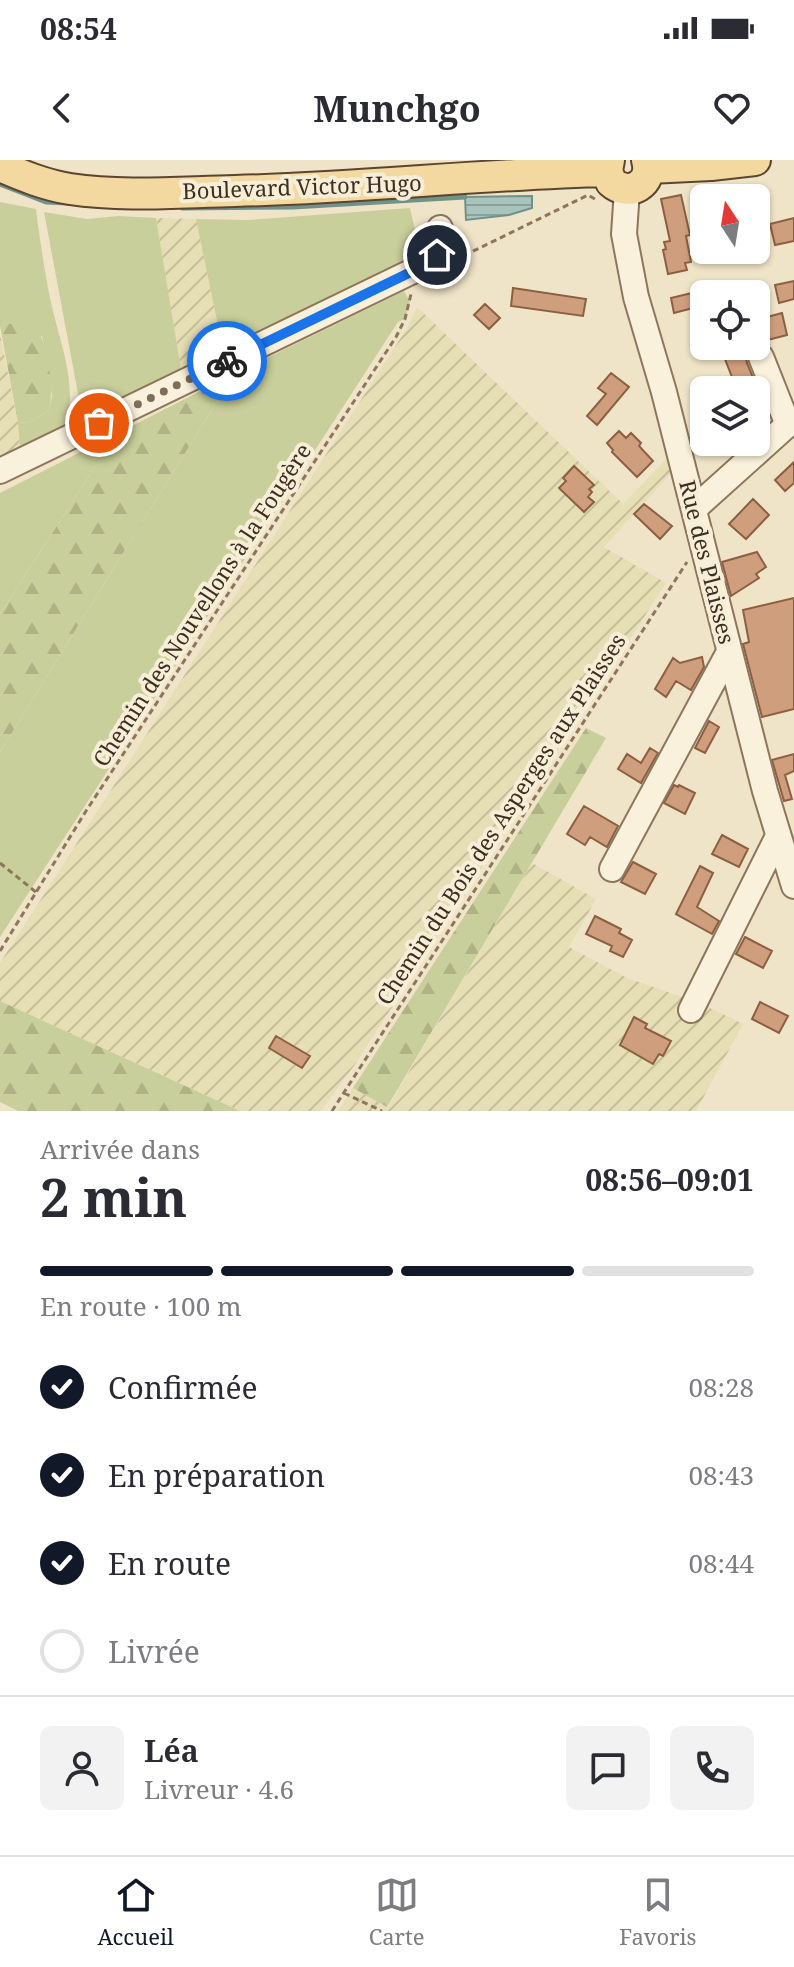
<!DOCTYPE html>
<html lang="fr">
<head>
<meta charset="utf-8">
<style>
	body { margin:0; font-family:"Noto Serif",serif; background:#f2f2f3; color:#2b2b33; height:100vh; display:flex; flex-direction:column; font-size:30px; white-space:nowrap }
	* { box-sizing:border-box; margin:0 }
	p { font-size:26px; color:#7c7c81 }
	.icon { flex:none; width:44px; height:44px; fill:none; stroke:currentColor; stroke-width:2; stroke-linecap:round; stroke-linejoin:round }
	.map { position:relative; height:951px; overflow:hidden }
	.side { display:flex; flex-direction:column; background:#fff; flex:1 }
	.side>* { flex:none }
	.needle { width:52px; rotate:348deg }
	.controls { position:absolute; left:690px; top:24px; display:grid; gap:16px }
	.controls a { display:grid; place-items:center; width:80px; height:80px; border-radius:12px; background:#fff; box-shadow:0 2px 6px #0004; font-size:40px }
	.pin { position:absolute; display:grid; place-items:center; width:68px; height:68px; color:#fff; margin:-34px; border:4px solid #fff; border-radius:50%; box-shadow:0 2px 8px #0007 }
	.courier { position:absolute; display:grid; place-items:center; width:80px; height:80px; margin:-40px; border:6px solid #1a73e8; border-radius:50%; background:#fff; color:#222; box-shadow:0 2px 10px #0007 }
	.overview em { font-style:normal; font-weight:700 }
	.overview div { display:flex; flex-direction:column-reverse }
	.overview { display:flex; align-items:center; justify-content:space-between; height:136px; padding:0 40px }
	h1 { font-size:52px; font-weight:700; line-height:60px }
	.bar { display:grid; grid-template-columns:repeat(4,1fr); gap:12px 8px; align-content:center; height:96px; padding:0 40px }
	.bar i { height:10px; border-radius:6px; background:#e1e1e2 }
	.bar .current { background:#111827 }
	.bar p { grid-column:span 4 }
	.line { display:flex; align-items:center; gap:20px; padding:0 40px; border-top:2px solid #e1e1e2 }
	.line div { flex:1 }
	.round { display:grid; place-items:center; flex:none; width:84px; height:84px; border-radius:12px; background:#f2f2f3 }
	ol { padding:0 40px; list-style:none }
	li { display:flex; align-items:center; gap:24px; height:88px }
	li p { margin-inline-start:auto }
	li .icon { padding:8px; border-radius:50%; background:#111827; color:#fff; stroke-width:4 }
	li:last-child { color:#7c7c81 }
	li i { width:44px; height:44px; border:4px solid #e1e1e2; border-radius:50% }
	.status { display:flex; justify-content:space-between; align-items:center; height:56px; padding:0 40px; background:#fff; direction:ltr }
	.status svg { height:22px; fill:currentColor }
	header { display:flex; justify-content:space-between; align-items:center; height:104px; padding:0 40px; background:#fff; font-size:36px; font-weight:700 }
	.menu { display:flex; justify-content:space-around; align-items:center; height:112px; border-top:2px solid #e1e1e2; background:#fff; font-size:22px; color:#7c7c81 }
	.menu a { display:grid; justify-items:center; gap:4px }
	.menu .current { color:#111827 }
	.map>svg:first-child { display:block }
	.farmland { fill:url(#farmland-furrows) }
	.green { fill:#c9cf9b }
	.forest { fill:url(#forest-firs) }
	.water { fill:url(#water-rules); stroke:#6f938a; stroke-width:2 }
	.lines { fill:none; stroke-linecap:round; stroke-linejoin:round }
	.stream { stroke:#6f938a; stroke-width:5 }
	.building { fill:#cf9f7d; stroke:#8d5f41; stroke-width:2 }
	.minor-casing { stroke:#8d765c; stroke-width:28 }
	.major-casing { stroke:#5b4430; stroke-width:34 }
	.path { stroke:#8d765c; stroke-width:3; stroke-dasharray:6 4; stroke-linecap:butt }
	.minor { stroke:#faf1dc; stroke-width:24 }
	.major { stroke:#f3d9a0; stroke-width:30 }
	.done { stroke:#7c6e5b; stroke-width:8; stroke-dasharray:0 14.4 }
	.route { stroke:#1a73e8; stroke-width:10 }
	.labels { text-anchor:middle; stroke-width:8; stroke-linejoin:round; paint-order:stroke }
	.street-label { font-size:22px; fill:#3d2e20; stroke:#f7eed8 }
</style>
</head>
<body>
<div class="status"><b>08:54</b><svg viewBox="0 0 49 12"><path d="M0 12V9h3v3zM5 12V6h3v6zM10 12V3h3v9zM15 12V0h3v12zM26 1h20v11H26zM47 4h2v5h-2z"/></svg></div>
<header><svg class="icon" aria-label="back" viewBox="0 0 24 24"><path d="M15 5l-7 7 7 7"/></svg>Munchgo<svg class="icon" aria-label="heart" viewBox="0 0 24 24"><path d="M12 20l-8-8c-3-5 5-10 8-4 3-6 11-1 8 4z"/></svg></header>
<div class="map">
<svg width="794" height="951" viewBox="0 0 794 951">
	<defs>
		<pattern id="farmland-furrows" width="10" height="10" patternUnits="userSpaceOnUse" patternTransform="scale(2)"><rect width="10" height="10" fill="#e6deb5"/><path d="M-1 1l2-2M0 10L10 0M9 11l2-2" fill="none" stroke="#c6bf9b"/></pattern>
		<pattern id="forest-firs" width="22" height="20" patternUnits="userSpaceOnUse" patternTransform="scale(2)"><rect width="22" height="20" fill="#c9cf9b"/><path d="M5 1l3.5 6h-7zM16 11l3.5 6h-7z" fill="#aeb285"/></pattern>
		<pattern id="water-rules" width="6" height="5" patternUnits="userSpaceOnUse" patternTransform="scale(2)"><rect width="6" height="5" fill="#a9c4bc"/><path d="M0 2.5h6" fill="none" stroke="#8ba098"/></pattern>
	</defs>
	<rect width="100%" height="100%" fill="#f0e4c8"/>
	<!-- farmland -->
	<path class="farmland" d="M156,58l40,1 27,131 -42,19z
		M417,147l206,197 46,-48 3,16 -68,75 62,36 -310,480 -35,48h-81l-240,-110v-38l407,-635z
		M0,174l18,89 2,26 -20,8z
		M532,703l64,36 -27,48 58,31 75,26 41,20 -47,87h-358l15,-23 35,19z"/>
	<!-- green -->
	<path class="green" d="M0,42l36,7c4,33 9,66 16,98 10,42 23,71 16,115l-48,27 -2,-26 12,-1 19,-12 3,-14 -10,-60 -42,-10z
		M410,48l11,49 -198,93 -27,-131 52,1z
		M44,52l43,7 32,-3 37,2 25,151 -103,49 1,-19z
		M404,131l6,11 -5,17 -7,3 -398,615v-185l234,-378z
		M116,274l-116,180v-121z"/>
	<!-- forest -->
	<path class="forest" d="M18,162h17c12,24 20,62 14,88l-19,12 -12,1 -18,-97z
		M234,214l-234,378v-138l116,-180z
		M586,568l20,10 -219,369 -34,-19z
		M0,841l240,110h-222l-18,-9z"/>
	<!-- water -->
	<path class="water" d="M532,36v12l-23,7 -43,5 -1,-23z"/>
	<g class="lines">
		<!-- stream -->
		<path class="stream" d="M0,24l46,18 22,1
			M182,48l111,-1 172,-10"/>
	</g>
	<!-- building -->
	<path class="building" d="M681,35l9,40 -4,1 5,26 -6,1 2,7 -19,4 -5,-24 3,-1 -2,-7 6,-1 -9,-42z
		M794,58v23l-19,4 -5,-21z
		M794,121v18l-15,4 -4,-18z
		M513,128l73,11 -3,17 -72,-10z
		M704,130v43l-4,1 -7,-26 -19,5 -3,-15z
		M485,144l15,14 -11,11 -15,-14z
		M782,153l5,22 -31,8v-23z
		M744,192l3,11 11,27h-21l-12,-31z
		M611,213l18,14 -32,38 -10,-9 19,-22 -8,-6z
		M619,271l7,7 5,-5 10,10 -2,3 14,15 -16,16 -25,-25 1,-2 -6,-7z
		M794,302v21l-9,8 -10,-11z
		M574,306l20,19 -5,4 3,3 -4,5 6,5 -10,10 -25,-24 7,-7 -3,-3z
		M753,339l16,16 -23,24 -17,-15z
		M644,344l28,22 -12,13 -26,-25z
		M757,392l9,15 -10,7 3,4 -28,18 -9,-34z
		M794,438v111l-32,8 -19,-73 6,-2 -6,-32z
		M702,497l2,10 -13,23 -15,-9 -10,16 -11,-8 18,-31 7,5z
		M709,561l10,6 -14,26 -10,-5z
		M650,588l8,5 -17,30 -23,-14 9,-15 14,9z
		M794,594v17l-9,4 7,24 -8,2 -12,-41z
		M674,625l4,2 1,-2 16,8 -10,21 -21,-11z
		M584,646l34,20 -11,21 -17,-10 -5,8 -18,-11z
		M722,675l26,14 -9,18 -27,-13z
		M633,702l23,12 -11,20 -24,-12z
		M700,706l13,7 -16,34 22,14 -7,13 -36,-20z
		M595,756l26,13 -2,4 13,7 -9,17 -13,-6 2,-5 -26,-12z
		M745,777l27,14 -9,17 -27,-14z
		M760,842l28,14 -9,17 -27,-14z
		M634,857l13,7 -2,4 26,13 -8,15 -4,-2 -6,10 -33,-19z
		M276,876l34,20 -8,12 -33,-20z"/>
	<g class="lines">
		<!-- minor casing -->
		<g class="minor-casing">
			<path id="minor" d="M627,30l-3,44 12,63 28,95 101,399 29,95
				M761,197l27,68
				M0,311l413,-200 24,-16 3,-27
				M694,349l100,-90
				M612,709l117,-217
				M691,850l87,-174"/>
		</g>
		<!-- major casing -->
		<g class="major-casing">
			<path id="major" d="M609,0l-2,11 4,11c18,16 43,2 36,-22
				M0,6c23,10 45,19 70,23 54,8 110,3 165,2 124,-3 248,-17 372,-20
				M649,8l62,-3 44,-5"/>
		</g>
		<!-- path -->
		<path class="path" d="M455,100l133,-65 7,4
			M0,703l37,30
			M0,791l86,-140 310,-474 9,-18 6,-25
			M344,933l38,18
			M332,951l355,-549"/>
		<!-- minor -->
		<use href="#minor" class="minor"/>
		<!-- major -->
		<use href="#major" class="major"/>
	</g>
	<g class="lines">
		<!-- done -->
		<path class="done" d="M99,263l128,-62"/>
		<!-- route -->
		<path class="route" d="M227,201l186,-90 24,-16"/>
	</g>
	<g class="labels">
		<!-- street labels -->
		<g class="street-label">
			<text transform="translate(302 27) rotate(-2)" y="8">Boulevard Victor Hugo</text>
			<text transform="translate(707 402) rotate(76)" y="8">Rue des Plaisses</text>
			<text transform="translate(202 445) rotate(-57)" y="8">Chemin des Nouvellons à la Fougère</text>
			<text transform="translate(501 659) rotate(-57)" y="8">Chemin du Bois des Asperges aux Plaisses</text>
		</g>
	</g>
</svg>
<div class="controls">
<a><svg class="needle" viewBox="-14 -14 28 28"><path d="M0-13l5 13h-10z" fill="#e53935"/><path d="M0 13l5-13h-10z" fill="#7c7c81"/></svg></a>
<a><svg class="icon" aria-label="locate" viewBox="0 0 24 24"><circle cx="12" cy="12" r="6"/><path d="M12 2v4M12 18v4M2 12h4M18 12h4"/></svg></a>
<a><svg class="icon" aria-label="layers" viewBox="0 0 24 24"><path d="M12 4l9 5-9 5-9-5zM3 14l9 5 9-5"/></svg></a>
</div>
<div class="pin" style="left:99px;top:263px;background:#ea580c"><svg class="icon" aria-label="bag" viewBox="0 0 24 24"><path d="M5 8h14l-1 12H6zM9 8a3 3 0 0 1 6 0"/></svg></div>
<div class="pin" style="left:437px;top:95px;background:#1f2937"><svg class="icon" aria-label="home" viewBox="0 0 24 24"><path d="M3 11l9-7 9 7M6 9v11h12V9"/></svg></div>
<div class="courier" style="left:227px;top:201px"><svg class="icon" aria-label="bike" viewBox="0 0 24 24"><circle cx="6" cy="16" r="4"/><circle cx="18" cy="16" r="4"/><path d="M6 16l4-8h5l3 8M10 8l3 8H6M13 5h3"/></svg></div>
</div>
<section class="side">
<div class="overview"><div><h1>2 min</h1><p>Arrivée dans</p></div><em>08:56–09:01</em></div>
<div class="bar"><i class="current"></i><i class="current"></i><i class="current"></i><i></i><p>En route · 100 m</p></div>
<ol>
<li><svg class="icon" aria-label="check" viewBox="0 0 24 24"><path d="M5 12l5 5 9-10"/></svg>Confirmée<p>08:28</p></li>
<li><svg class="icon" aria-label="check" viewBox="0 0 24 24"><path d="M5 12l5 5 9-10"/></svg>En préparation<p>08:43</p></li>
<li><svg class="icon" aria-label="check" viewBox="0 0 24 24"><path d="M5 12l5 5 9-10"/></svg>En route<p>08:44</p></li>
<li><i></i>Livrée</li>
</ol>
<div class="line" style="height:144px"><a class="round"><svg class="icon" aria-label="person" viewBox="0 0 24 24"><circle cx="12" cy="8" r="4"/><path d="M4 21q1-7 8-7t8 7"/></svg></a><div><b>Léa</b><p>Livreur · 4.6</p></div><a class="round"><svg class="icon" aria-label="chat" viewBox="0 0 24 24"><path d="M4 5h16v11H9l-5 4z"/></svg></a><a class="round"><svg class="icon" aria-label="phone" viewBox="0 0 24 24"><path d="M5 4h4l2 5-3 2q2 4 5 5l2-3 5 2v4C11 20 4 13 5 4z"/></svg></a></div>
</section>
<nav class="menu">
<a class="current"><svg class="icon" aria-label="home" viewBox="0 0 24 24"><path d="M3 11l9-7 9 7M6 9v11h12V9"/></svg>Accueil</a>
<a><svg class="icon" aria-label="map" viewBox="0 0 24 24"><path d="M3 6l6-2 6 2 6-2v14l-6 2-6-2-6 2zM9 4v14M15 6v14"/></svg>Carte</a>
<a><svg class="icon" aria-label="saved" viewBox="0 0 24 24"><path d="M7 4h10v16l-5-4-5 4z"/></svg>Favoris</a>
</nav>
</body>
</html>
